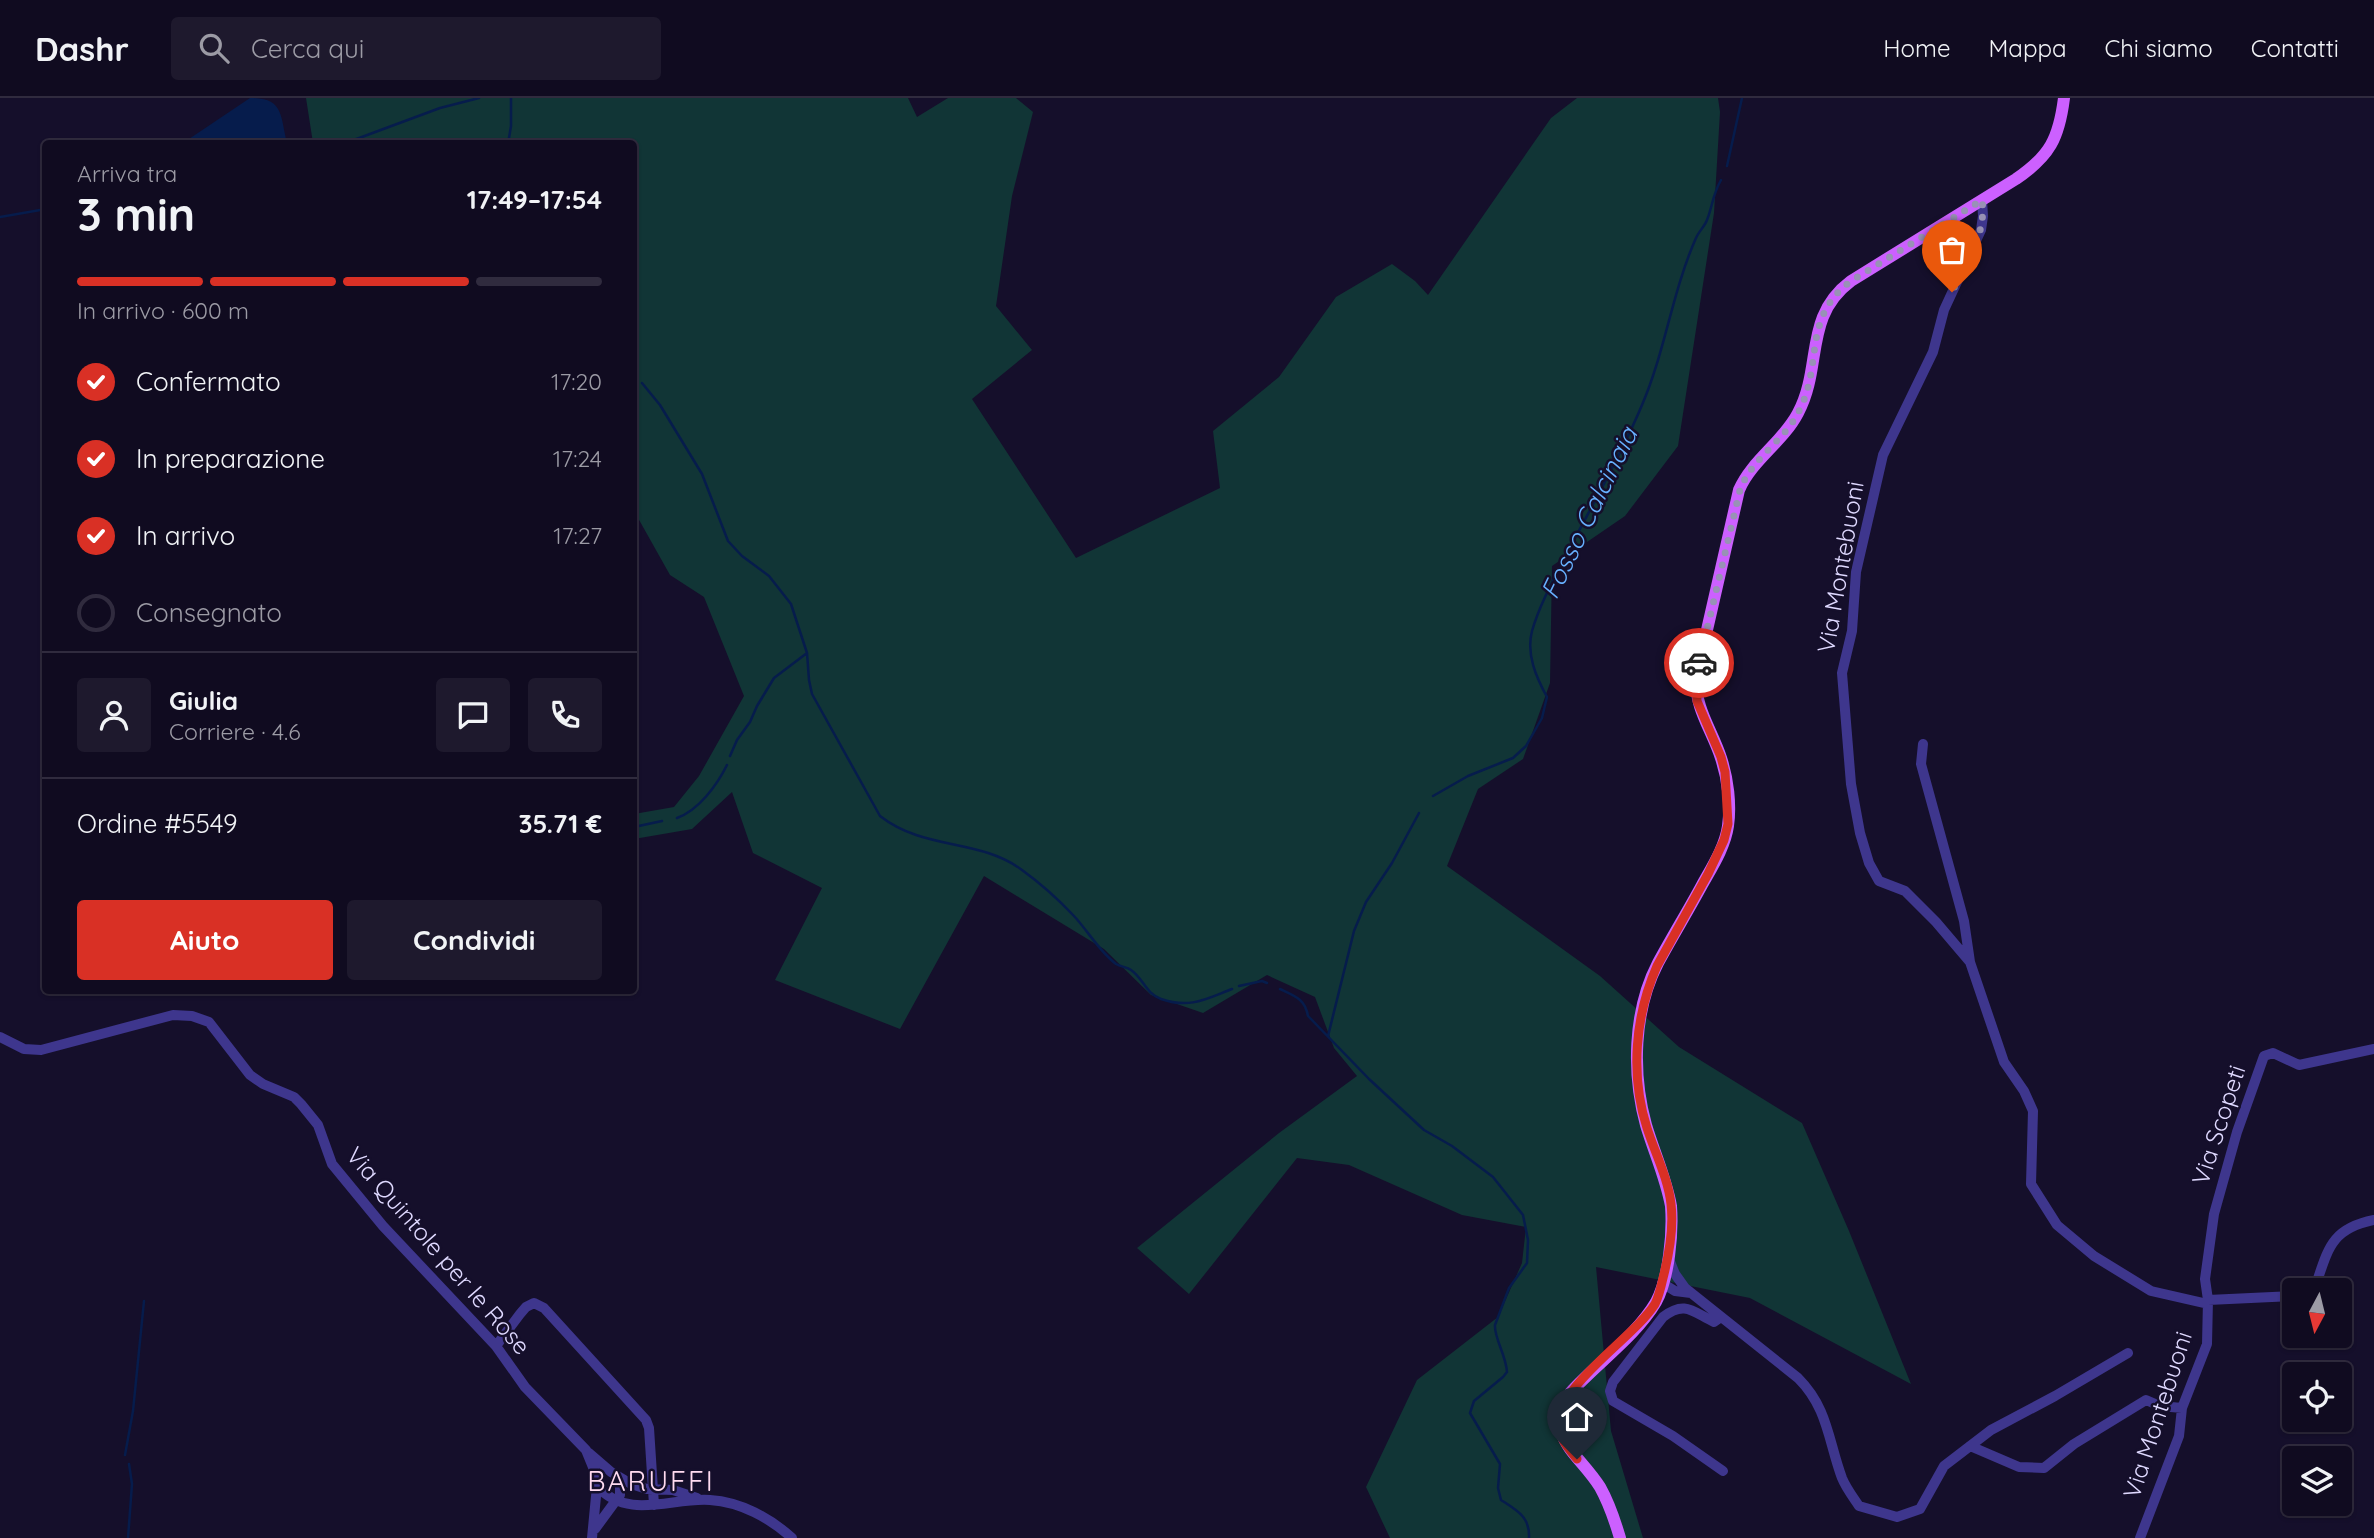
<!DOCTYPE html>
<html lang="it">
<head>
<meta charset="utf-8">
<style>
	body { margin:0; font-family:Quicksand,sans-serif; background:#1e192d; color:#f1f3f6; height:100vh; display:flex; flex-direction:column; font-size:26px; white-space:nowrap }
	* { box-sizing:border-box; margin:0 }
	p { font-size:23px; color:#9c9ba5 }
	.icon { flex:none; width:38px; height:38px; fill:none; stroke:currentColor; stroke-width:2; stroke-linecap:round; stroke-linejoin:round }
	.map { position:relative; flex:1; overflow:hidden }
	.sheet { position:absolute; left:42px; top:42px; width:595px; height:854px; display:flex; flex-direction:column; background:#100b20; border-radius:7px; box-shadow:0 2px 5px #0004,0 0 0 2px #302b3e }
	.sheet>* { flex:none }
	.needle { width:46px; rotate:187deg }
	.controls { position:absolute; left:2282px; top:1180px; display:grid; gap:14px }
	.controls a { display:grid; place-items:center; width:70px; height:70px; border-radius:7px; background:#100b20; box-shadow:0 2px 5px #0004,0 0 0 2px #302b3e; font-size:35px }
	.pin { position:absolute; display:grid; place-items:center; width:60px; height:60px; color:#fff; margin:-72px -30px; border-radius:50% 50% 50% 0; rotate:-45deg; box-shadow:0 0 7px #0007 }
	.pin .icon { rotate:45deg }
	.courier { position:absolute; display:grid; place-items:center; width:70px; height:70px; margin:-35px; border:5px solid #d93025; border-radius:50%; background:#fff; color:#222; box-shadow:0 2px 9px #0007 }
	.summary em { font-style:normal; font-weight:700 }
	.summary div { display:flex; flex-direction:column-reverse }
	.summary { display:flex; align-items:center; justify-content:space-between; height:119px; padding:0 35px }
	h1 { font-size:46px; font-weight:700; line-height:52px }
	.bar { display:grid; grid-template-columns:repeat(4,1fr); gap:10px 7px; align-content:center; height:84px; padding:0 35px }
	.bar i { height:9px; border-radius:5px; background:#302b3e }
	.bar .selected { background:#d93025 }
	.bar p { grid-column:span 4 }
	.line { display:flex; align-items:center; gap:18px; padding:0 35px; border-top:2px solid #302b3e }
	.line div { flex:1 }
	.round { display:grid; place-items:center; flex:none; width:74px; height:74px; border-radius:7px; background:#1e192d }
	ol { padding:0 35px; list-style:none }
	li { display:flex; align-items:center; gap:21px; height:77px }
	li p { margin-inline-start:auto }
	li .icon { padding:7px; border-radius:50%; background:#d93025; color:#fff; stroke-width:4 }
	li:last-child { color:#9c9ba5 }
	li i { width:38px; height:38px; border:4px solid #302b3e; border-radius:50% }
	.button { display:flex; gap:14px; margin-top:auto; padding:14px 35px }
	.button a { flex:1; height:80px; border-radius:7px; background:#d93025; color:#fff; font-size:28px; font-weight:700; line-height:80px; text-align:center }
	.button a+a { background:#1e192d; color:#f1f3f6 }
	header { display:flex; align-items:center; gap:42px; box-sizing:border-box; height:98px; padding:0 35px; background:#100b20; border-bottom:2px solid #302b3e }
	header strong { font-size:33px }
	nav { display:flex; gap:38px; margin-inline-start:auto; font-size:24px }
	.search { width:490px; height:63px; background:#1e192d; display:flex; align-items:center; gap:18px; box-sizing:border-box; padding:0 24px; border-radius:7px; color:#9c9ba5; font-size:26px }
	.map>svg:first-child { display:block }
	.green { fill:#113536 }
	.water { fill:#061c4c }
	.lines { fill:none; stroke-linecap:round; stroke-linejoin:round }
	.stream { stroke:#061c4c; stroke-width:2.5 }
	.minor { stroke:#3e368d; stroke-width:10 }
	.major { stroke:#cc60ff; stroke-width:12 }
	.done { stroke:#9892b5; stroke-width:7; stroke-dasharray:0 12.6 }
	.route { stroke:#d93025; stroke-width:9 }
	.labels { text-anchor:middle; stroke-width:5; stroke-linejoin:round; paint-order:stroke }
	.street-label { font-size:24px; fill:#dfd9ff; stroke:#150f2b }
	.water-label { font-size:26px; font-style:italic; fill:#67b1ff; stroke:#150f2b }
	.quarter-label { font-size:28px; letter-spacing:2px; fill:#ffdbf0; stroke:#150f2b }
</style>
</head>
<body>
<header>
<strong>Dashr</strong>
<div class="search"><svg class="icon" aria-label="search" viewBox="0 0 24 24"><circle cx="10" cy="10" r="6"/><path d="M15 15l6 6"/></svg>Cerca qui</div>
<nav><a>Home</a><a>Mappa</a><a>Chi siamo</a><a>Contatti</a></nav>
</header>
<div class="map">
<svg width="2374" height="1440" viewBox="0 0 2374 1440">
	<rect width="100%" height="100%" fill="#150f2b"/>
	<!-- green -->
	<path class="green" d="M306,0h602l9,19 31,-19h68l17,14 -21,84 -16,110 36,44 -60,49 104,159 144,-70 -7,-57 66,-54 57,-80 56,-33 23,17 13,14 123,-177 26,-20h141l2,14 -6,101 -36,233 -53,70 -73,50 -2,117 -27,76 -45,30 -31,77 153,110 79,71 123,76 47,108 62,153 -161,-86 -154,-31 15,164 32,107h-253l-24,-51 51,-107 81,-63 24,-54 4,-36 -64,-12 -113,-50 -52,-7 -108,136 -52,-46 142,-115 78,-57 -23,-28 -19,-51 -48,-22 -64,38 -52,-18 -47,-46 -120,-73 -84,153 -125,-49 47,-92 -69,-35 -21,-61 -40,37 -58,10v-25l40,-7 25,-31 45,-80 -40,-99 -34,-22 -32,-57 -4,1v-375l-321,-1z"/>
	<!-- water -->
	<path class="water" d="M250,0c34,0 30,17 37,45h-104z"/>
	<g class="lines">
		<!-- stream -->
		<path class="stream" d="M343,46l97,-36 39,-10
			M508,46l3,-18v-28
			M1727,68l15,-68
			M0,119l46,-8
			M634,276l1,1
			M642,285l18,22 42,69 26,67 14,15 27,20 22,28 16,49 2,27 3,14 68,122c45,35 99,22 142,54 18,13 37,30 52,46 14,15 25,35 42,48 5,3 11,3 15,6 12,8 15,24 30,29 29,10 45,0 71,-10
			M730,658l7,-16 13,-18 7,-16 17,-28 33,-25
			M1433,698l35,-20 45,-18 13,-12 16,-28 5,-21c-11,-20 -21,-43 -15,-66 9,-31 26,-59 40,-87 24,-46 50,-91 70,-139 23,-53 30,-113 54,-167 3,-7 9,-12 11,-18 6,-15 5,-24 14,-40
			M677,720c22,-8 40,-33 50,-53
			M634,729l28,-6
			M1239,888l23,-5 5,2
			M1280,891c15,7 25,10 28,27l61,63 55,51 28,16 41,31 30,38 5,25 -1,23 -18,25 -14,37c-1,13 11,30 12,47l-4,5 -29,24 -4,12 30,51 -2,24 3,12c17,11 29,17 28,38
			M1328,938l26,-105 12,-29 26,-39 27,-50
			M125,1357l8,-44 11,-110
			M128,1440l4,-54 -3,-20"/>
		<!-- minor -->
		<path class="minor" d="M1982,102l1,16 -2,14 -37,80 -11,42 -50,103 -27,117 -4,59 -10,42 9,111 9,49 9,30 10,18 26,10 31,31 34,40 34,100 20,29 9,20 -2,73 26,41 37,31 57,35 57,13
			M1923,646l-2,20 43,157 6,41
			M0,939l24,12 17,1 132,-35 19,1 17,6 41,53 13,9 31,13 7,7 17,21 14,39 51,62 113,120 29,41 61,63 9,22 2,14 -5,52
			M1669,1161l6,15 10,14 113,90c30,30 30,62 44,100 4,10 11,19 17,28l38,11 23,-8 24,-43 47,-36 64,-34 73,-43
			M1662,1185l13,8 16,2
			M2314,1192c14,-39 15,-61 60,-70
			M2208,1202l86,-4
			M1721,1219l-7,5c-21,-10 -29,-22 -51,-5l-50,65 -3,9 3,10 60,35 50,35
			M496,1248l24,-32 6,-7 8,-4 10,5 102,112 3,8 5,77
			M1970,1348l49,21 25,1 30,-24 72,-44 14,6 22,2
			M589,1355l22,19 20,12 16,5 26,1 24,8
			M597,1388c31,35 75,11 113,14 31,2 60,18 82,38
			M595,1431l25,-34v-17
			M2140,1440l39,-102 3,-28 25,-64 1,-44 -3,-21 9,-65 23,-82 27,-76 9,-3 26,12 75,-16"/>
		<!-- major -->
		<path class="major" d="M1620,1440c-5,-17 -11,-35 -20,-51 -22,-35 -57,-49 -30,-94 26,-29 66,-57 86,-91 13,-24 17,-69 15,-96 -5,-28 -17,-54 -25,-81 -14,-51 -13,-114 12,-162 14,-26 30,-52 44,-78 10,-18 23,-38 26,-59 3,-21 0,-47 -7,-68 -9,-28 -26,-49 -25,-80l43,-188c13,-30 44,-48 59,-77 25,-47 5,-96 53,-132l165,-102c34,-23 43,-41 48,-81"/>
	</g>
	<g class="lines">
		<!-- done -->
		<path class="done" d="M1699,565l41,-173c11,-31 43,-48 58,-77 26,-48 3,-95 53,-132l131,-81c5,33 -16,63 -30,92"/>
		<!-- route -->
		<path class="route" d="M1577,1361c-7,-9 -17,-19 -18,-32 -4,-41 74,-88 96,-123 4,-8 6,-17 8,-26 6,-23 11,-49 8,-74 -3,-26 -16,-51 -24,-76 -17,-53 -12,-112 10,-162l51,-92 16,-34 4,-16 -3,-52 -4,-15 -24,-56 -1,-23 3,-15"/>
	</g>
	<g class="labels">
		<!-- street labels -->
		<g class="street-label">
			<text transform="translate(1841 469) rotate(-80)" y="8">Via Montebuoni</text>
			<text transform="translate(2219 1027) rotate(-72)" y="8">Via Scopeti</text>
			<text transform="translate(438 1153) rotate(49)" y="8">Via Quintole per le Rose</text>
			<text transform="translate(2158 1317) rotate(-72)" y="8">Via Montebuoni</text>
		</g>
		<!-- water labels -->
		<g class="water-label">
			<text transform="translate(1589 415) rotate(-64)" y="9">Fosso Calcinaia</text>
		</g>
		<!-- quarter labels -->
		<g class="quarter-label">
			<text x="651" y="1393">BARUFFI</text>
		</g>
	</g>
</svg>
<div class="controls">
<a><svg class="needle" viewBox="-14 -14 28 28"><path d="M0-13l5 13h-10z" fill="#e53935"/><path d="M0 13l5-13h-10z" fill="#9c9ba5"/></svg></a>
<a><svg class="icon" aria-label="locate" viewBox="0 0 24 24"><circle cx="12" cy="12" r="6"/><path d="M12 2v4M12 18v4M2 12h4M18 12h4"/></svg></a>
<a><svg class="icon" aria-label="layers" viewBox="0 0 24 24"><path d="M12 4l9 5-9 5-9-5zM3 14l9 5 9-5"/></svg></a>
</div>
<div class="pin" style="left:1952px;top:194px;background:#ea580c"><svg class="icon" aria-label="bag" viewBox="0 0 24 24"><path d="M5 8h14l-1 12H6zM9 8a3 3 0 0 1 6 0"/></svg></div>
<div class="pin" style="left:1577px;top:1361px;background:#1f2937"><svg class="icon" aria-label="home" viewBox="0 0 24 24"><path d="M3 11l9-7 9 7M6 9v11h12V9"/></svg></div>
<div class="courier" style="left:1699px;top:565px"><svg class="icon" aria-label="car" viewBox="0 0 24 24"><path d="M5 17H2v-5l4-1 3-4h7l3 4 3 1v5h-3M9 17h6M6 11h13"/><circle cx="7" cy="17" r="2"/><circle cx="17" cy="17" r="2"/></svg></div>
<section class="sheet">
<div class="summary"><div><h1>3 min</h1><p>Arriva tra</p></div><em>17:49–17:54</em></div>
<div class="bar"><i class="selected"></i><i class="selected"></i><i class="selected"></i><i></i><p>In arrivo · 600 m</p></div>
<ol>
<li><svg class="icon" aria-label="check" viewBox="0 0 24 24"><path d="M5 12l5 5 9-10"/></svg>Confermato<p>17:20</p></li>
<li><svg class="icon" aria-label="check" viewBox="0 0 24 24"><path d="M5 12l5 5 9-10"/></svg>In preparazione<p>17:24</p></li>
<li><svg class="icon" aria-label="check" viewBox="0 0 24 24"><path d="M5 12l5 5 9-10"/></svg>In arrivo<p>17:27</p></li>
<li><i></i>Consegnato</li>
</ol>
<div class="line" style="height:126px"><a class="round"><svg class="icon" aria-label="person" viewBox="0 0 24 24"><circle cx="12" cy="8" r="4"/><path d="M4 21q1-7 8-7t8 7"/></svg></a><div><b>Giulia</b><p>Corriere · 4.6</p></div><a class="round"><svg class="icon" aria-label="chat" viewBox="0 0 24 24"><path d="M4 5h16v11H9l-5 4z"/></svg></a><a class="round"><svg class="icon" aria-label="phone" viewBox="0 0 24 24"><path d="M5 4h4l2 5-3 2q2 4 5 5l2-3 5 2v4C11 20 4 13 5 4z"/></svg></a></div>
<div class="line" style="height:91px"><div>Ordine #5549</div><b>35.71 €</b></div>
<div class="button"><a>Aiuto</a><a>Condividi</a></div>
</section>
</div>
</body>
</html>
